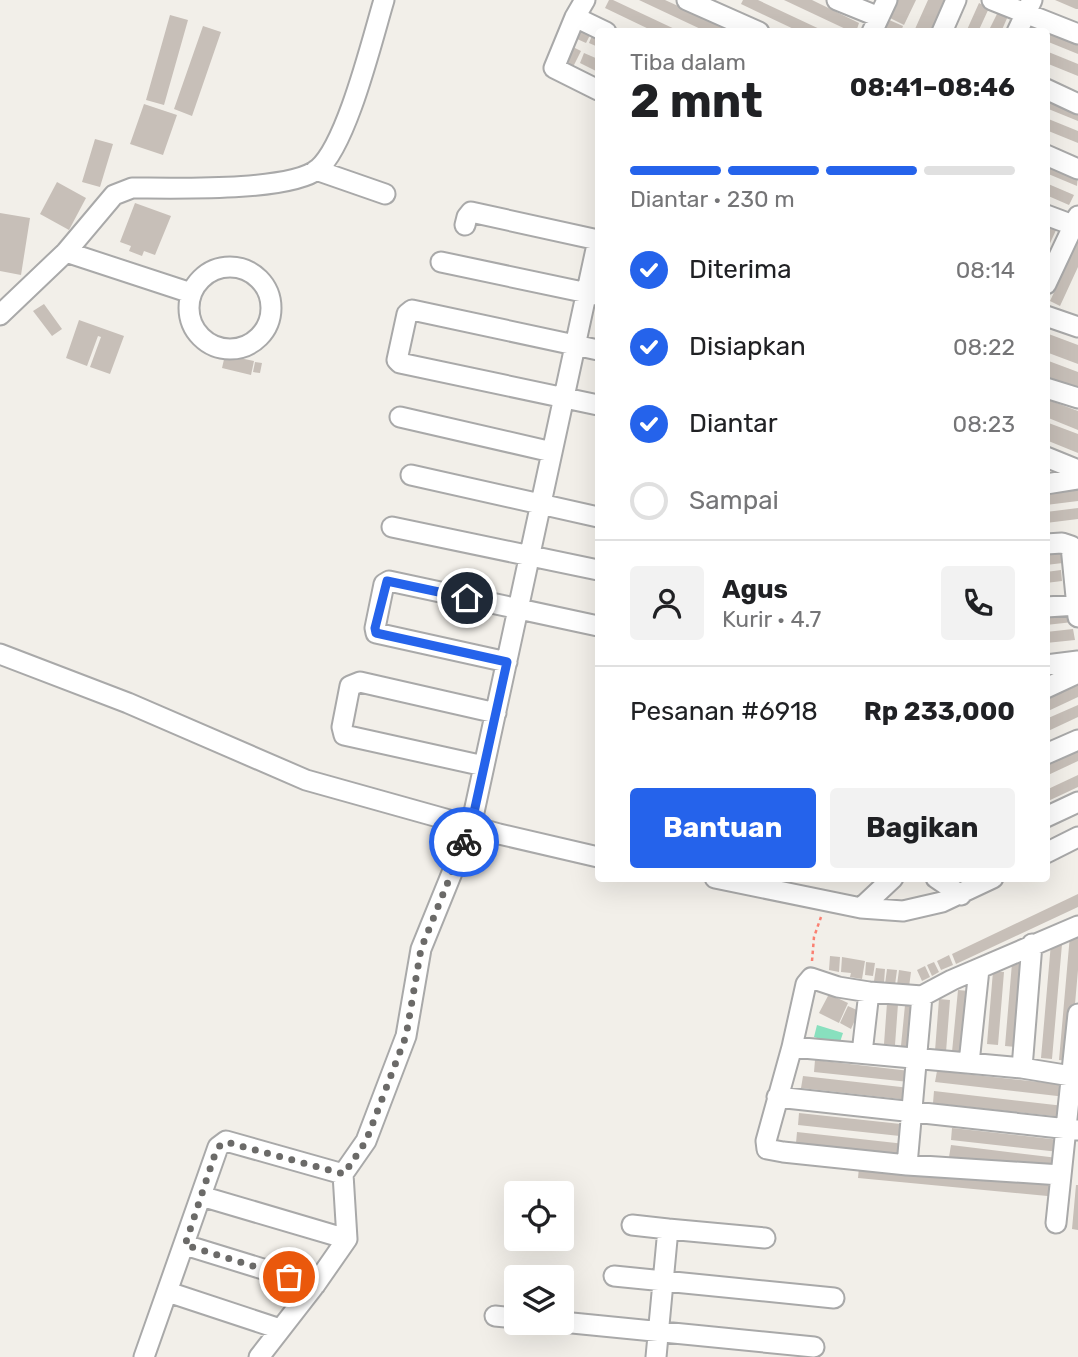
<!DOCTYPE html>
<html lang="id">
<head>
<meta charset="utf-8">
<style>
	body { margin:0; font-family:Rubik,sans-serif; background:#f2f2f2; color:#202124; height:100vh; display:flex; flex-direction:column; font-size:26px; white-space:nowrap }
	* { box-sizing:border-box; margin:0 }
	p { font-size:23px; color:#757577 }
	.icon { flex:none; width:38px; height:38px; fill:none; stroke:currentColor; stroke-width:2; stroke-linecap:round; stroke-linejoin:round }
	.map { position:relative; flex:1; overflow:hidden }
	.sheet { position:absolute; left:595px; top:28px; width:455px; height:854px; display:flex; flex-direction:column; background:#fff; border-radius:7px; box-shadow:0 7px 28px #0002 }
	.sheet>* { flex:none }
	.fabs { position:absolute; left:504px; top:1181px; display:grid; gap:14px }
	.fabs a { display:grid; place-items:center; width:70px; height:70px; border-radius:7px; background:#fff; box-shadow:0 7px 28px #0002; font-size:35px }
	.pin { position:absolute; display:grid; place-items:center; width:60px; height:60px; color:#fff; margin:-30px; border:4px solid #fff; border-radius:50%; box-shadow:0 2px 7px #0007 }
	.courier { position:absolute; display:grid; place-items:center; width:70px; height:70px; margin:-35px; border:5px solid #2563eb; border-radius:50%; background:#fff; color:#222; box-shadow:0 2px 9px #0007 }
	.head em { font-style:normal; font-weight:700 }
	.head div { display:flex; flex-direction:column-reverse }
	.head { display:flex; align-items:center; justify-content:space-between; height:119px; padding:0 35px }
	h1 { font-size:46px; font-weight:700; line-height:52px }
	.bar { display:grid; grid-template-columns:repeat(4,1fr); gap:10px 7px; align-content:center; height:84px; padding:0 35px }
	.bar i { height:9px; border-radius:5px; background:#e0e0e0 }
	.bar .active { background:#2563eb }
	.bar p { grid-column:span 4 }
	.line { display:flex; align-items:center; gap:18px; padding:0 35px; border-top:2px solid #e0e0e0 }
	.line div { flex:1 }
	.round { display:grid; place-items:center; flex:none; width:74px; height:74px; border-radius:7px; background:#f2f2f2 }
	ol { padding:0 35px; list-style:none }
	li { display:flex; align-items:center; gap:21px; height:77px }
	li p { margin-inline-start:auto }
	li .icon { padding:7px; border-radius:50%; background:#2563eb; color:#fff; stroke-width:4 }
	li:last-child { color:#757577 }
	li i { width:38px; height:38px; border:4px solid #e0e0e0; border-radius:50% }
	.primary-button { display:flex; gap:14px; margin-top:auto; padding:14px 35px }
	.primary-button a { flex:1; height:80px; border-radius:7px; background:#2563eb; color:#fff; font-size:28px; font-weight:700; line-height:80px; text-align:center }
	.primary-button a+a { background:#f2f2f2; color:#202124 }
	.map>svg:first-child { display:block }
	.pitch { fill:#88e0be }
	.building { fill:#c7bfb8 }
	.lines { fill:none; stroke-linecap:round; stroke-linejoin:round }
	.minor-casing { stroke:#a9a9a9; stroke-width:23 }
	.path { stroke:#fa8072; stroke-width:2.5; stroke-dasharray:3.5 3.5; stroke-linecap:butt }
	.minor { stroke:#fff; stroke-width:19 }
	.done { stroke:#6b6a68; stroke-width:7; stroke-dasharray:0 12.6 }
	.route { stroke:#2563eb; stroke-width:9 }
</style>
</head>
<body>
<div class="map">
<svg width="1078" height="1357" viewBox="0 0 1078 1357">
	<rect width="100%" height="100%" fill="#f2efe9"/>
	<!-- pitch -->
	<path class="pitch" d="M817,1025l26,8 -4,12 -25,-8z"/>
	<!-- building -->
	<path class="building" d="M609,0h4l68,32h-26l-50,-24z
		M639,0h26l59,27 -2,5h-15z
		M743,0h15l68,32h-26l-59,-28z
		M784,0h28l47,23 -3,9h-4z
		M896,0h20l-12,25 -16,-8z
		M928,0h20l-15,32h-14l-4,-3z
		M1055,0h23v9h-2z
		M979,3l10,5 -11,24h-12z
		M998,12l10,4 -7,16h-13z
		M170,15l18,5 -24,85 -18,-5z
		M887,19l16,7 -2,6h-20z
		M1036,25l42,17v12l-32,-13v-9h-13z
		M203,26l18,6 -29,84 -18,-7z
		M581,26l11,5 -6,12 -11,-5z
		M593,33l5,2v12l-9,-4z
		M569,45l12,6 -8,16 -11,-5z
		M1046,51l32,13v12l-32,-13z
		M584,53l14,6v13l-18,-9z
		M1046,96l32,13v12l-32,-13z
		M144,104l33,11 -14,40 -33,-11z
		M1046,118l32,13v12l-32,-13z
		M95,139l18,5 -13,43 -18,-5z
		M1046,162l32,13 -1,11 -31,-13z
		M57,182l29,16 -17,32 -29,-16z
		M1046,183l28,12 -5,10 -23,-10z
		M135,203l36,13 -16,39 -11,-4 -2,5 -13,-5 2,-5 -11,-4z
		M0,213l30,5 -9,57 -21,-4z
		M1047,224l10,4 -11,24v-27z
		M1078,241v26l-18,39 -10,-5z
		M44,304l18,25 -10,7 -19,-25z
		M79,320l45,16 -14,38 -20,-7 11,-30 -3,-1 -11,30 -21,-8z
		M1046,333l32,12v19l-32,-12z
		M225,355l29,6 -3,14 -29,-7z
		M1046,360l32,12v19l-32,-13z
		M255,362l7,1 -2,10 -7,-1z
		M1046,399l32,12v19l-32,-13z
		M1046,422l32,12v19l-32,-13z
		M1078,490v11l-32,4v-11z
		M1078,508v11l-32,4v-11z
		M1069,551l2,11 -25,3v-11z
		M1061,570l1,11 -16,2v-11z
		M1072,611l1,11 -27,3v-11z
		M1073,629l2,11 -29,3v-11z
		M1078,685v12l-32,15v-12z
		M1078,705v12l-32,15v-13z
		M1078,749v12l-32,15v-13z
		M1078,775v12l-32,15v-12z
		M1078,894v13l-122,57 -4,-10z
		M1070,935h8v35l-8,91 -11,-1z
		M1051,943l11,1 -10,115 -11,-1z
		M949,955l4,10 -12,5 -4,-9z
		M830,956l10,1 -1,15 -10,-2z
		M842,957l23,4 -3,18 -12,-2 1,-4 -10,-1z
		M866,962l9,1 -2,13 -8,-1z
		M934,962l5,10 -7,4 -5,-11z
		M1012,963l11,1 -7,83 -11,-1z
		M925,966l5,11 -8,4 -5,-11z
		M876,968l9,1 -1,14 -10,-2z
		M887,969l10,1 -2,15 -10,-1z
		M899,970l12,2 -2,15 -12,-2z
		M993,971l11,1 -6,73 -11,-1z
		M958,990l11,1 -5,62 -12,-1z
		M829,994l19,9 -9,20 -20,-10z
		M939,999l11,1 -4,52 -11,-1z
		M887,1003l11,1 -3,41 -11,-1z
		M905,1005l11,1 -3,41 -12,-1z
		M848,1006l11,5 -8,18 -11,-6z
		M815,1060l95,11 -1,11 -95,-10z
		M937,1071l130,14 -1,12 -131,-15z
		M803,1076l107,12 -1,12 -108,-12z
		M934,1091l130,15 -1,11 -130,-14z
		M799,1113l111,12 -1,12 -111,-12z
		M952,1128l108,12 -1,12 -108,-12z
		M797,1132l108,12 -2,11 -107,-12z
		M951,1145l107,13 -1,11 -108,-12z
		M859,1167l200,19 -1,11 -200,-19z
		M1076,1185h2v45l-6,-1z"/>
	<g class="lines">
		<!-- minor casing -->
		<g class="minor-casing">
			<path id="minor" d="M585,0l-10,17 -21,51 44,22
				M687,0l72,32
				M837,0l42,17
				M992,0l86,34
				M575,17l31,15
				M872,32l15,-32
				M942,32l14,-32
				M1017,32l15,-32
				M1046,89l32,15
				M1046,155l32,14
				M316,170l69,24
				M1046,215l32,12
				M465,225l2,-8 4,-5 127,28
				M66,252l125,41
				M441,262l156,33
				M189 308a41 41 0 1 1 82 0a41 41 0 1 1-82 0Z
				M1046,284l32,-68
				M0,315l66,-63 48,-57 18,-7c39,0 158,4 186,-19 29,-25 54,-129 66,-169
				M1046,316l32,11
				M598,350l-186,-40 -5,4 -10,46 3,3 198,42
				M1046,388l32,10
				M400,417l152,35
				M1046,457l32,13
				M411,475l187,42
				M1046,484l32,-5
				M392,527l206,43
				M1046,544l16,-1 9,3 7,71
				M1046,607l32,-2
				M0,654l128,49 178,77 193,54 99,23
				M507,662l-131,-29 -1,-5 9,-44 5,-3 209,45
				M1046,665l32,-4
				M1046,688l32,-15
				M1046,754l32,-14
				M484,766l-140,-31 -2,-8 8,-41 10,-4 136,31
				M1046,817l32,-15
				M1046,853l32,-16
				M715,878l146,30 42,3 39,-9 51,-24
				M936,878l25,17
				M861,908l32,-30
				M792,1047l14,-63 5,-6 27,9 31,5 53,4 30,-16 126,-54
				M862,1053l7,-61
				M969,1063l10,-94
				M1022,1068l10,-124
				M777,1097l301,33
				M907,1165l15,-169
				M1061,1175l-154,-10 -124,-13 -16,-3 -1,-8 26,-94 230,21 49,8
				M201,1196l146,43
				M1056,1223l22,-209
				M632,1225l36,4
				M185,1245l130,40
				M614,1276l220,22
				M168,1292l112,37
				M495,1316l21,2
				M562,1322l252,25
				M144,1357l74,-210 8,-6 117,33
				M259,1357l56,-72 32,-46 -4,-65 23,-33 40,-105 15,-87 50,-123 127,-586
				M656,1357l12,-128 97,9"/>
		</g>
		<!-- path -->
		<path class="path" d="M812,961l2,-24 7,-20"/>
		<!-- minor -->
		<use href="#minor" class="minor"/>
	</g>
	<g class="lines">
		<!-- done -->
		<path class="done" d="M289,1277l-104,-32 29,-88 4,-10 8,-5 118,32 22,-33 40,-105 15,-87 43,-107"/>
		<!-- route -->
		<path class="route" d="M464,842l7,-16 36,-164 -131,-29 -1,-5 12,-47 80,17"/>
	</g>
</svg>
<div class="fabs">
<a><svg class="icon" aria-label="locate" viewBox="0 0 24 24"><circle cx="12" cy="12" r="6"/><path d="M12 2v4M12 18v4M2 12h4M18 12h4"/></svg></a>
<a><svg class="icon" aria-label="layers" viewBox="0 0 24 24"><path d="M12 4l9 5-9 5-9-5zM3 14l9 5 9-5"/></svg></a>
</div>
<div class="pin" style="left:289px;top:1277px;background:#ea580c"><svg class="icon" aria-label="bag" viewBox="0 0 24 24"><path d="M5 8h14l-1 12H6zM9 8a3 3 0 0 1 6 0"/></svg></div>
<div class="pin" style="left:467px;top:598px;background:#1f2937"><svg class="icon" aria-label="home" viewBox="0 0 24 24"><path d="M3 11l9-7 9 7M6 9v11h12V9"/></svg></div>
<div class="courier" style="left:464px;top:842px"><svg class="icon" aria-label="bike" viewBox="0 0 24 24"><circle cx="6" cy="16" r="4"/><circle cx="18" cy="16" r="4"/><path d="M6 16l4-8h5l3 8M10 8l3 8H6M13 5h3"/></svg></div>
<section class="sheet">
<div class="head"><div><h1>2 mnt</h1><p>Tiba dalam</p></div><em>08:41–08:46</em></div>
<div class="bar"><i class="active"></i><i class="active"></i><i class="active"></i><i></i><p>Diantar · 230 m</p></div>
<ol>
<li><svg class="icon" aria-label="check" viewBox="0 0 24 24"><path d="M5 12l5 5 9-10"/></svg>Diterima<p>08:14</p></li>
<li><svg class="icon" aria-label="check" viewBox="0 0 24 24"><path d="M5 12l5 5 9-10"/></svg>Disiapkan<p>08:22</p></li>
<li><svg class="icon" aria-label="check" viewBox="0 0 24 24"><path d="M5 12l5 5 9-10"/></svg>Diantar<p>08:23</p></li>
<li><i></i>Sampai</li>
</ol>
<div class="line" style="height:126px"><a class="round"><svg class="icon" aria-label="person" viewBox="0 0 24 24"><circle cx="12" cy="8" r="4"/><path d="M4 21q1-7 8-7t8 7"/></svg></a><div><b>Agus</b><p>Kurir · 4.7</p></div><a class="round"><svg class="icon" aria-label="phone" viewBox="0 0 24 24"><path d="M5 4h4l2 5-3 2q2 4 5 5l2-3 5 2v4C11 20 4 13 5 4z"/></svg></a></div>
<div class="line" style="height:91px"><div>Pesanan #6918</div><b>Rp 233,000</b></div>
<div class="primary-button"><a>Bantuan</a><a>Bagikan</a></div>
</section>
</div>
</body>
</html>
